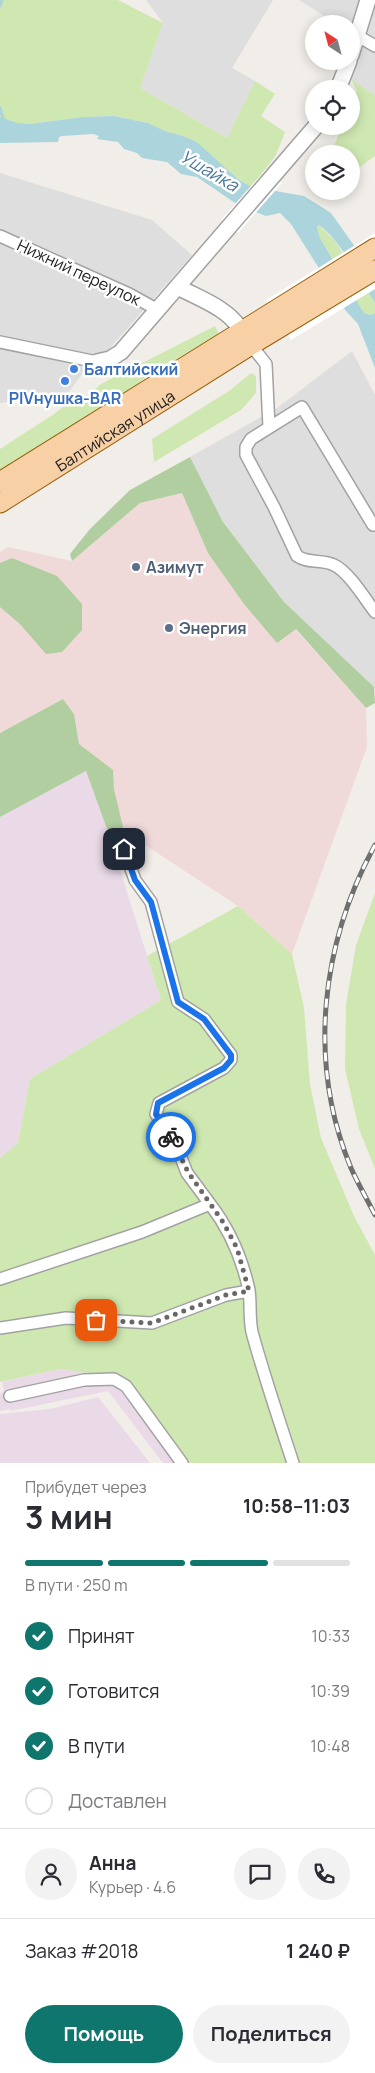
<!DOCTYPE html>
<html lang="ru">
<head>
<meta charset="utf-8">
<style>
	body { margin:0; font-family:Manrope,sans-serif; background:#f2f2f3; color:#2b2b33; height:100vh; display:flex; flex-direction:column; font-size:19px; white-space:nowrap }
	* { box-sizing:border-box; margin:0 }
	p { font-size:16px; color:#7c7c81 }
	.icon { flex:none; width:28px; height:28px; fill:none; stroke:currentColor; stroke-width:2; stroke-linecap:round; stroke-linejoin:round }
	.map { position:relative; height:1463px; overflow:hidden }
	.sheet { display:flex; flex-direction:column; background:#fff; flex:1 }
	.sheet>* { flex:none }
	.needle { width:32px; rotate:324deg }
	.controls { position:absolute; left:305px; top:15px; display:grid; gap:10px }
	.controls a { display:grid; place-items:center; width:55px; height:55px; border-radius:50%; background:#fff; box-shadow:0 2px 12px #0003; font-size:25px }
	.pin { position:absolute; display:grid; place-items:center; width:42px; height:42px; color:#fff; margin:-21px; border-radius:10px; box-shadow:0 2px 8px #0006 }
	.courier { position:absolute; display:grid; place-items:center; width:50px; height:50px; margin:-25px; border:4px solid #1a73e8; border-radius:50%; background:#fff; color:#222; box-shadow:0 1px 6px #0007 }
	.summary em { font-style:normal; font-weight:700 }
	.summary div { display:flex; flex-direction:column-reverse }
	.summary { display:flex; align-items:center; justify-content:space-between; height:85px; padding:0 25px }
	h1 { font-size:32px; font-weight:700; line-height:38px }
	.bar { display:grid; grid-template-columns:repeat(4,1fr); gap:8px 5px; align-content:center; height:60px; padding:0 25px }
	.bar i { height:6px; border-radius:4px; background:#e1e1e2 }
	.bar .selected { background:#0f766e }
	.bar p { grid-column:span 4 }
	.line { display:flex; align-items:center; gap:12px; padding:0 25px; border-top:1px solid #e1e1e2 }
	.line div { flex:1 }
	.round { display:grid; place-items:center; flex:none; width:52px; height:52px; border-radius:26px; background:#f2f2f3 }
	ol { padding:0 25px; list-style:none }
	li { display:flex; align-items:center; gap:15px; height:55px }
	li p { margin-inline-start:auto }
	li .icon { padding:5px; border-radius:50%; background:#0f766e; color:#fff; stroke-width:4 }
	li:last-child { color:#7c7c81 }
	li i { width:28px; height:28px; border:2px solid #e1e1e2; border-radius:50% }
	.action { display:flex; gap:10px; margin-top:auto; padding:10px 25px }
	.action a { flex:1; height:58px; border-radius:30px; background:#0f766e; color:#fff; font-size:20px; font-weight:700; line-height:58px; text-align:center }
	.action a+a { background:#f2f2f3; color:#2b2b33 }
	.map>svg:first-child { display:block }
	.residential { fill:#dfdede }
	.commercial { fill:#f0d9d9 }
	.industrial { fill:#eadae8 }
	.grass { fill:#cfe8b1 }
	.forest { fill:#b0ce9f }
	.water { fill:#abd4dc }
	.pier { fill:#fff }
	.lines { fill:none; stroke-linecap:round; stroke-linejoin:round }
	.stream { stroke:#abd4dc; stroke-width:3 }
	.minor-casing { stroke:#a2a2a2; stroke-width:14 }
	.tertiary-casing { stroke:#a2a2a2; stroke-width:18 }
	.primary-casing { stroke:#975f07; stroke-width:21 }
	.minor { stroke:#fff; stroke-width:11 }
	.tertiary { stroke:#fff; stroke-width:15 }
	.primary { stroke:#f8d0a6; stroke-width:19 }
	.rail-casing { stroke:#6f6f6f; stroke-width:5 }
	.rail { stroke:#fff; stroke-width:3; stroke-dasharray:9; stroke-linecap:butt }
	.done { stroke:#6a6867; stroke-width:5; stroke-dasharray:0 9 }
	.route { stroke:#1a73e8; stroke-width:6 }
	.shop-dot { fill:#3f7fe0; stroke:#fff; stroke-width:2 }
	.service-dot { fill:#5c6f8a; stroke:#fff; stroke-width:2 }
	.labels { text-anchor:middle; stroke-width:5; stroke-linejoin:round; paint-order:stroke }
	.street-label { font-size:16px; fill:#212121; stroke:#fff }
	.shop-label { font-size:16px; font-weight:bold; fill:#366cbe; stroke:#fff; text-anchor:start }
	.service-label { font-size:16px; font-weight:bold; fill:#4e5e75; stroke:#fff; text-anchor:start }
	.water-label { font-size:18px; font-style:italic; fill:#4a799e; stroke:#fff }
</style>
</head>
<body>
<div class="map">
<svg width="375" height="1463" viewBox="0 0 375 1463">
	<rect width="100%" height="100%" fill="#f1ede8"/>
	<!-- residential -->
	<path class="residential" d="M146,0h127l-41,68 23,13 -28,57 -87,-50 23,-65z
		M299,0h61l-9,31v-7h-14z
		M375,2v93l-24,-16z
		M0,173l152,47 40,35 -89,101h-8l-27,37 -68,10z
		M352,351l23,44v294l-91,-87 -61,-80 -33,-65 87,-49z"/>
	<!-- commercial -->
	<path class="commercial" d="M182,493l26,60 69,90 18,-14 71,79 1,39 -75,207 -54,-48 -114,-75 -10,-42 -1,-18 -34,-27 -5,-30 -11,-15 -63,34v-181l8,-5 64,14 68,-58z"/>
	<!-- industrial -->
	<path class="industrial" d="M86,771l21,58 54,171 -131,79 -12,64 -18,15v-341z
		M60,1369l30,4 3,11 23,1 60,78h-13l-55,-72 -98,20v-2l-10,2v-17l4,-3 -2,-9z
		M98,1397l52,66h-150v-49l50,-5z"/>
	<!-- grass -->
	<path class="grass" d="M0,0h118l45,23 -23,65 87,50 28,-57 20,13 -14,22 24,16 -9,23 -24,32 -13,-7 -42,-38 -14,-6 -18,-5 -17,-8 -34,-7 -31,1 -53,7h-13l-17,-7z
		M351,79l24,16v61l-24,17v-19h-20l11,-28h9v-24l6,-11z
		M319,225l16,16 40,62v10l-4,2 -7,-2 -44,-75 -3,-11z
		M215,326l4,8 -73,43 -39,32 -107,67v-27l54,-35 21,-17 9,2 17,-15z
		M251,373l5,3v17l-15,17 -87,52 -2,-23 77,-48z
		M375,893v276l-16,-40 -14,-60 1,-65 10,-59z
		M238,906l54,48 12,54 6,76 11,54 33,78 21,39v208h-188l-73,-86 -54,-8 -60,13v-224l18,-15 12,-64 131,-79 -14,-44z"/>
	<!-- forest -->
	<path class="forest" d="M190,457l33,65 61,80 90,85 1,16 -9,5 -70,-79 -19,14 -33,-39 -36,-51 -26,-60 -42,10 -68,58 -2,-7 20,-25 40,-39z
		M12,558l45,18 25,28v26l-20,22 -16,2 -26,-30 -20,-17v-44z
		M63,699l11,15 5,30 34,26 1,19 10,42 -17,-2 -21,-58 -86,46v-84z"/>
	<!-- water -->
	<path class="water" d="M114,116l34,7 17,8 18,5 14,6 42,38 13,7 52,9 27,17 22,31 22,36v23c-16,-24 -32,-60 -56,-78l-2,2 3,11 44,75 7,2 4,-2v55l-17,-44 -12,-13 -55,-87 -11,-11 -14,3 -28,-11 -41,-28 -16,-3 -14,-12 -25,-4 -5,-5 -13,-4 -6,-7 -21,-3 2,-3 -6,-2 -31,2 -3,1 -1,5 -58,1v-26l17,6 13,1 53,-7z"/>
	<!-- pier -->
	<path class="pier" d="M266,169l16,14 -44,50 -16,-14z
		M375,233v56l-84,51 -25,-40z"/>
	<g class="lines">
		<!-- stream -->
		<path class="stream" d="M0,6l2,-6
			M0,108l4,14"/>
		<!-- minor casing -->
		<g class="minor-casing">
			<path id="minor" d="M358,36l17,10
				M0,236l129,58 29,16
				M0,342l97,20
				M251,345l15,19 3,63
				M373,525l-71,-118 -51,32 -5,8v8l28,52 23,49c12,8 25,3 37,9 15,7 31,34 41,47
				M124,849l11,31 16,22 27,100 26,17 27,36v5l-7,8 -65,35 -3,11 19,28 12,31 23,31
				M0,1279l142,-47 68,-28c20,26 32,54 39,86 2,14 0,28 3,42 12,44 27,88 41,131
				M0,1328l66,-10 86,5 74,-28 23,-4
				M10,1396l74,-16 30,-1 12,7 56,77"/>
		</g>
		<!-- tertiary casing -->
		<g class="tertiary-casing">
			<path id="tertiary" d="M351,55l17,-55
				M338,89l11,-28
				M178,287c22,12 50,21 63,43
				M97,362l13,-3 11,-7 195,-226"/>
		</g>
		<!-- primary casing -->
		<g class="primary-casing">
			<g id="primary">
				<path d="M0,482l375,-234"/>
				<path id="s1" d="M0,503l251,-158 124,-75"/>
			</g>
		</g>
		<!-- minor -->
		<use href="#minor" class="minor"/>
		<!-- tertiary -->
		<use href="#tertiary" class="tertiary"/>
		<!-- primary -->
		<use href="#primary" class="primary"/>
		<!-- rail casing -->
		<g class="rail-casing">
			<path id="rail" d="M375,845c-54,99 -68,217 -24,323 7,16 16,31 24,47"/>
		</g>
		<!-- rail -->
		<use href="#rail" class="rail"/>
	</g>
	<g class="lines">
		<!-- done -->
		<path class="done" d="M96,1320l56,3 74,-28 23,-4 -12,-43 -14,-26 -35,-50 -17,-35"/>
		<!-- route -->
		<path class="route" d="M124,849l11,31 16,22 27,100 26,17 27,36v5l-7,8 -66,35 -2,11 15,23"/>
	</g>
	<!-- markers -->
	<g class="shop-dot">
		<circle cx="74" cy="369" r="5"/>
		<circle cx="65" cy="381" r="5"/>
	</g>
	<g class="service-dot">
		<circle cx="136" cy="567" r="5"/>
		<circle cx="169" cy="628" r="5"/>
	</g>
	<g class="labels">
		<!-- street labels -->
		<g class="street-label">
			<text transform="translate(79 272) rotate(25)" y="6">Нижний переулок</text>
			<text dy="6" stroke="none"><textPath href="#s1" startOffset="136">Балтийская улица</textPath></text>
		</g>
		<!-- shop labels -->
		<g class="shop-label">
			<text x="84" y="375">Балтийский</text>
			<text x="65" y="404" text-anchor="middle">PIVнушка-BAR</text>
		</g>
		<!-- service labels -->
		<g class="service-label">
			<text x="146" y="573">Азимут</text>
			<text x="179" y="634">Энергия</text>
		</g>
		<!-- water labels -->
		<g class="water-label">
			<text transform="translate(209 171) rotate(30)" y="6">Ушайка</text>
		</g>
	</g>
</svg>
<div class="controls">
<a><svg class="needle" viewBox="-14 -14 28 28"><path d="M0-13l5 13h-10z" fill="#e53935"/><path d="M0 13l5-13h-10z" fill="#7c7c81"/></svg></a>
<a><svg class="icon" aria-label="locate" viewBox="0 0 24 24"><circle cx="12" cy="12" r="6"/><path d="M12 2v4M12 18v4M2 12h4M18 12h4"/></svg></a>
<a><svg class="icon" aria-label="layers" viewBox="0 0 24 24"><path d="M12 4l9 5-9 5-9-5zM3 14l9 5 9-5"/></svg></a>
</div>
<div class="pin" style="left:96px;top:1320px;background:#ea580c"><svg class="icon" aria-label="bag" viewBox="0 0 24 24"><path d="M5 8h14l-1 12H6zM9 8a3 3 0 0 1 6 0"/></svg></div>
<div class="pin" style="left:124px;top:849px;background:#1f2937"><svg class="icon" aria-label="home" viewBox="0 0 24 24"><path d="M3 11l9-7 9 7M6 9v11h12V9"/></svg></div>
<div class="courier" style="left:171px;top:1137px"><svg class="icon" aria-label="bike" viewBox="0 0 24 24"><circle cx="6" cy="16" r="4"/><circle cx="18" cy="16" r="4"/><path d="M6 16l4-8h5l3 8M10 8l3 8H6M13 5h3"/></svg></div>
</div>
<section class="sheet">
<div class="summary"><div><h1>3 мин</h1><p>Прибудет через</p></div><em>10:58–11:03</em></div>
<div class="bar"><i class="selected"></i><i class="selected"></i><i class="selected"></i><i></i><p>В пути · 250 m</p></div>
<ol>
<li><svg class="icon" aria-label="check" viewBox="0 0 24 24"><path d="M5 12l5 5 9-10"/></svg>Принят<p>10:33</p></li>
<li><svg class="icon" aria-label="check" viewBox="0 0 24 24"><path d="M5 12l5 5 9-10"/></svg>Готовится<p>10:39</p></li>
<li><svg class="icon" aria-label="check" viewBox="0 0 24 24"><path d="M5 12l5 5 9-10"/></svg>В пути<p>10:48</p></li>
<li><i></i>Доставлен</li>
</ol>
<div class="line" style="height:90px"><a class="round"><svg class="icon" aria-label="person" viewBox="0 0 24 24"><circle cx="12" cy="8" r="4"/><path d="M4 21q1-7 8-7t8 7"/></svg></a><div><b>Анна</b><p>Курьер · 4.6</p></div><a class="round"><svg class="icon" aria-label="chat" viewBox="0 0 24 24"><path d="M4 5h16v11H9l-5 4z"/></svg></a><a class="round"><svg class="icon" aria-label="phone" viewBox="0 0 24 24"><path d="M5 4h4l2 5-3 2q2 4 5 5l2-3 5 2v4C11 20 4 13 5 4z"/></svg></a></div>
<div class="line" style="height:65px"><div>Заказ #2018</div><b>1 240 ₽</b></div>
<div class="action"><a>Помощь</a><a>Поделиться</a></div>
</section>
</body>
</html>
